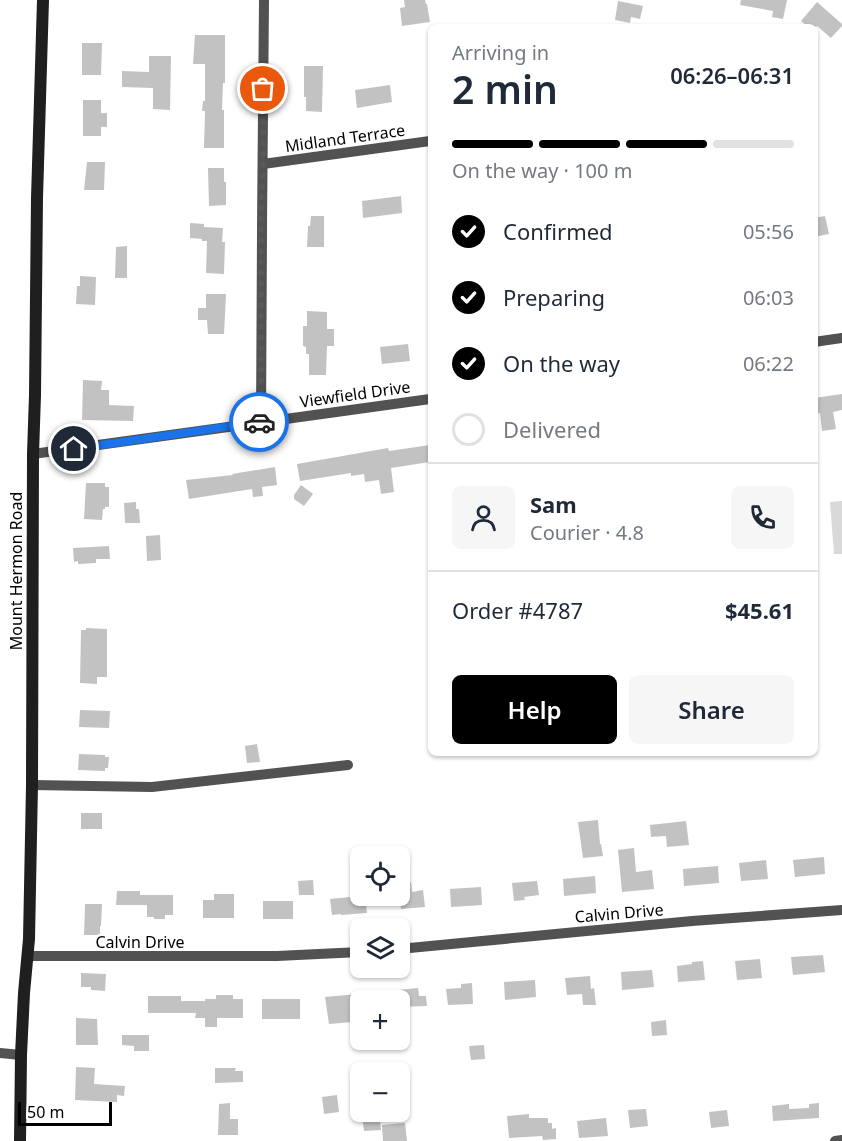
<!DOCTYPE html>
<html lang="en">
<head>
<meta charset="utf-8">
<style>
	body { margin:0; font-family:"Noto Sans",sans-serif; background:#f6f6f7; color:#1f2937; height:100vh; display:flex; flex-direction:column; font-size:22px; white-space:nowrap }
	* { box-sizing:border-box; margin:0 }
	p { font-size:20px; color:#747a83 }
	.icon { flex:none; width:33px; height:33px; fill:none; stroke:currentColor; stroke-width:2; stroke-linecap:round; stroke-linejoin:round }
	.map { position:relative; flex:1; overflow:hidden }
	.side { position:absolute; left:428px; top:24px; width:390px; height:732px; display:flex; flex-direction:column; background:#fff; border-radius:9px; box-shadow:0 2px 4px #0004 }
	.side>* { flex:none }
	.fabs { position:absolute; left:350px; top:846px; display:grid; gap:12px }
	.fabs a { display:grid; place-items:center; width:60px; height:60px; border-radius:9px; background:#fff; box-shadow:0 2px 4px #0004; font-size:30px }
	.scale { position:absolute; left:18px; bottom:15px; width:94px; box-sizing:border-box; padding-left:6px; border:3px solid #000; border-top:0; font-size:16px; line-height:21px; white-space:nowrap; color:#000; -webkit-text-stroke:4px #fff; paint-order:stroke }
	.pin { position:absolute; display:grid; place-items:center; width:51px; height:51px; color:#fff; margin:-26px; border:3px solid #fff; border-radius:50%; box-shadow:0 2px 6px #0007 }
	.courier { position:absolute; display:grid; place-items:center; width:60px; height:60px; margin:-30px; border:4px solid #1a73e8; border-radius:50%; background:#fff; color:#222; box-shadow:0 2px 8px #0007 }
	.headline em { font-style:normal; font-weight:600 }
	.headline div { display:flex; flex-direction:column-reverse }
	.headline { display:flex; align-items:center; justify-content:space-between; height:102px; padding:0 24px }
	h1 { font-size:39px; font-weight:600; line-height:45px }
	.bar { display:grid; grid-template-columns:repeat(4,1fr); gap:9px 6px; align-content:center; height:72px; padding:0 24px }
	.bar i { height:8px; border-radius:4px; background:#e0e1e3 }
	.bar .on { background:#000 }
	.bar p { grid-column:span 4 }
	.line { display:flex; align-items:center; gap:15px; padding:0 24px; border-top:2px solid #e0e1e3 }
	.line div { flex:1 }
	.round { display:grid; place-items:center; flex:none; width:63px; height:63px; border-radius:9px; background:#f6f6f7 }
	ol { padding:0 24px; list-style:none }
	li { display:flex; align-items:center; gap:18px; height:66px }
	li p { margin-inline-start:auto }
	li .icon { padding:6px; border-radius:50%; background:#000; color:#fff; stroke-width:4 }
	li:last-child { color:#747a83 }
	li i { width:33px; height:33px; border:3px solid #e0e1e3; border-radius:50% }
	.primary-button { display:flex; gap:12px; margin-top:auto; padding:12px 24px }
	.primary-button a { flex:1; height:69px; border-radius:9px; background:#000; color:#fff; font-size:24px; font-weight:600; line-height:69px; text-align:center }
	.primary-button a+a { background:#f6f6f7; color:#1f2937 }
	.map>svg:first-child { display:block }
	.park { fill:#d9d9d9 }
	.building { fill:#c2c2c2 }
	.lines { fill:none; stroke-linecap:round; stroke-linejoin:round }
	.street { stroke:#525252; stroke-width:10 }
	.secondary { stroke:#1f1f1f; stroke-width:12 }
	.done { stroke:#595959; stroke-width:6; stroke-dasharray:0 10.8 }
	.route { stroke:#1a73e8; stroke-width:8 }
	.labels { text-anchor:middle; stroke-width:5; stroke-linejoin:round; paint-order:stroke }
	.street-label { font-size:16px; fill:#000; stroke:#fff }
</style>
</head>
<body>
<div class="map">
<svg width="842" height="1141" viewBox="0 0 842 1141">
	<rect width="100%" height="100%" fill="#fff"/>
	<!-- park -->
	<path class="park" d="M842,501v53h-8l-4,-52z"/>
	<!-- building -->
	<path class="building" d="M404,0h21l1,4h1l3,18 -28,4 -2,-18 5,-1z
		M741,0h46l-4,19 -11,-2 1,-6 -33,-6z
		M618,1l25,5 -3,13 -9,-2 -1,6 -15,-3z
		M817,2l25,22v2l-11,12 -14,-12 -1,1h-8l-7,-6z
		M195,35h30v48h-2l-1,27h2v38h-20l1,-37h-3l1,-10h2v-37h-12z
		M82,43h20l-1,32h-19z
		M149,56h22l-1,54 -17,-1v-21l-31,-1v-16l27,1z
		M304,66h19l-1,46 -16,-1v-14h-2z
		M390,85l2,17 -35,6 -2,-18z
		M83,100h18v13h6v14h-6v9h-18z
		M87,162h18l-1,28h-20z
		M208,168h16v14h2v23l-17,1z
		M401,196l1,17 -39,5 -1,-17z
		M311,216h13v31h-17l1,-21h2z
		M825,216l4,18 -15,3v-19z
		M190,223l14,1v3l19,1 -1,14h3l-1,32 -18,-1 1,-32h-5v-2l-12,-1z
		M127,246v32h-12l1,-31z
		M80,276l16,1 -1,28 -19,-1 1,-18h3z
		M206,294h20l-2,40h-16l-1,-14h-9v-12h8z
		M307,311l20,1v17h7v17h-7l-1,29h-17v-21h-3v-7l-3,-1v-20h4z
		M408,344l2,17 -28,3 -2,-17z
		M83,380l19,1 -1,9h8v15l25,1 -1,15 -51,-1z
		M842,394v16l-9,2 3,17 -14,2 -2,-18 -6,1v-16z
		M430,445v17l-39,6 3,24 -13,2 -2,-14 -14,2 -1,-8 -13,2v-3l-51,8 -3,-17 91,-16 1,3z
		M275,467l2,18 -15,2 1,9 -10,1 -1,-8 -63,10 -3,-19 47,-5 -1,-1z
		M86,483h19v4h4v20h-4v2h-2l-1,11 -18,-1z
		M301,485l12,9 -9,12 -10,-7v-4z
		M136,502v7h3l1,14h-15l-1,-20z
		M160,535l1,25 -14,1 -1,-25z
		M109,546l1,13h-14v4l-18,1v-3l-4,1 -1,-14z
		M86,628l21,1v48h-10v7l-17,-1 1,-53h5z
		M80,710l30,1 -1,17 -30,-1z
		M257,744l3,18 -13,1 -2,-17z
		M79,754l26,1v2h4l-1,11h-3v3l-27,-1z
		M81,813h21v16h-21z
		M598,820l2,24h1l2,12 -20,2 -5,-36z
		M686,821l3,24 -22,2 -1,-11 -15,1 -1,-12z
		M634,848l2,24 16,-2 2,19 -32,3 -4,-42z
		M824,857l1,17 -30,3 -2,-17z
		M766,860l2,19 -27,2 -2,-18z
		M718,866l1,17 -35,3 -1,-17z
		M595,876l1,17 -32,3 -1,-17z
		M313,880l1,15h-15l-1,-14z
		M537,881l2,14 -15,2 1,3 -11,1 -2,-18z
		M411,882l1,10 11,-2 2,17 -24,2 -2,-26z
		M481,887l1,18 -31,2 -1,-18z
		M117,891h23v4h33v20h-8v4h-11v-2h-7v-12h-31z
		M214,894h20v24h-31v-18h11z
		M360,896h5l2,17 -26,2v-1l-9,1 -2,-16z
		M263,901h30v18h-30z
		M85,904h17l-1,22h-1v9h-16z
		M823,955l2,17 -32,3 -2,-18z
		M760,959l2,19 -25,2 -2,-19z
		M703,961l2,19 -27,2 -1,-16 15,-2v-2z
		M652,970l2,17 -32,3 -1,-18z
		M81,973l25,1 -1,17 -14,-1v-3h-10z
		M590,976l1,13 3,-1 2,17h-13l-1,-11 -15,1 -2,-17z
		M535,980l1,17 -31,3 -1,-18z
		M472,983l1,21 -25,1 -2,-16 15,-1v-4z
		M418,988l1,8h7l1,10 -28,1v-7h-10l-1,-9z
		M357,994l1,18 -6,1 1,9 -24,2 -4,-27z
		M216,995h17v4h10v19h-26v9h-12v-9h-10l1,-5h-48v-17h33v5h24v-2h11z
		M262,999h38v20h-38z
		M76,1018l21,1 1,26h-22z
		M666,1020l1,15 -15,1 -1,-14z
		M122,1035h27v16h-15v-5l-12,-1z
		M484,1045l1,14 -14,1 -2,-14z
		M76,1067l19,1 -1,16 31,2 -1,10 -7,-1v7l-42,-2z
		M215,1068h21l-1,3h8v11l-28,1z
		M337,1095l2,17 -15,2 -2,-17z
		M230,1103v16h8v16h-20l1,-31z
		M819,1103v15l-46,3 -1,-15 17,-2v5l20,-1v-4z
		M646,1109l2,17 -18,2 -2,-18z
		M727,1110l2,16 -18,2 -2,-16z
		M366,1112h13l2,18 -17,1 -2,-15h4z
		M529,1114v4h19v5h4v6l4,-1v11l-13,1 -1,-4 -33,2 -2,-22z
		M606,1118l2,18 -29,2 -2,-17z
		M405,1123l2,18h-24l-1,-16z"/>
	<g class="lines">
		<!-- street -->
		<path class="street" d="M263,164l167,-23
			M814,342l28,-4
			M261,422c0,-141 2,-281 3,-422
			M33,454l397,-55
			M32,785l120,2 196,-22
			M399,949l293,-28 150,-11
			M27,956h250l83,-4
			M0,1053l21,2
			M835,1141l7,-1"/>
		<!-- secondary -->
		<path class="secondary" d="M20,1141l1,-86 3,-62 5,-54 3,-154 1,-331 2,-59 2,-197 6,-198"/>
	</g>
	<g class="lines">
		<!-- done -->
		<path class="done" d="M259,422h2v-212l2,-46v-75"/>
		<!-- route -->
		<path class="route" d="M74,449l185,-27"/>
	</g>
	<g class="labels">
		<!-- street labels -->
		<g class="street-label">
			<text transform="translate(345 138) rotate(-8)" y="6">Midland Terrace</text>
			<text transform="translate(355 394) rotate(-8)" y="6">Viewfield Drive</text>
			<text transform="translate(16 571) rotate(-90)" y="6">Mount Hermon Road</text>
			<text transform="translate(619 913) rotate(-5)" y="6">Calvin Drive</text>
			<text x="140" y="948">Calvin Drive</text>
		</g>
	</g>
</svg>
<div class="fabs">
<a><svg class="icon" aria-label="locate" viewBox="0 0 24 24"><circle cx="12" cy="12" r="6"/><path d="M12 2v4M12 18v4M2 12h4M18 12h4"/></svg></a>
<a><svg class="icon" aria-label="layers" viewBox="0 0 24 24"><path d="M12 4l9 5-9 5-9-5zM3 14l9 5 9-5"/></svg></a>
<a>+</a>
<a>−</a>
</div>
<div class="scale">50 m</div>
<div class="pin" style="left:263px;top:89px;background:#ea580c"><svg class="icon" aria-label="bag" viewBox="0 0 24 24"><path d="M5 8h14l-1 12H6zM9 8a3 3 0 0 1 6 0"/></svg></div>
<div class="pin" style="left:74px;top:449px;background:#1f2937"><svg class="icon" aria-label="home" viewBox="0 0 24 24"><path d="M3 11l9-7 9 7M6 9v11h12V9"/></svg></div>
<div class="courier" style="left:259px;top:422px"><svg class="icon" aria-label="car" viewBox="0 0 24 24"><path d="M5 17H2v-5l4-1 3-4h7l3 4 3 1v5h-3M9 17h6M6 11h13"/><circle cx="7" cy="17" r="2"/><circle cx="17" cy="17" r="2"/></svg></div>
<section class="side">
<div class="headline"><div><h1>2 min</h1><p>Arriving in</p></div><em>06:26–06:31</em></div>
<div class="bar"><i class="on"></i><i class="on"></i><i class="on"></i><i></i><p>On the way · 100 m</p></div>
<ol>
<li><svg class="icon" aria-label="check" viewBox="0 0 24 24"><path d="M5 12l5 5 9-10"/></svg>Confirmed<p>05:56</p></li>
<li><svg class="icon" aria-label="check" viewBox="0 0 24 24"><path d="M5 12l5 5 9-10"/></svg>Preparing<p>06:03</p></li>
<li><svg class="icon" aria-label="check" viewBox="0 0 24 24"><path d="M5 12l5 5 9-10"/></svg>On the way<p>06:22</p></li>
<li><i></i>Delivered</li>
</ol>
<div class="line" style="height:108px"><a class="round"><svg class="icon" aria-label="person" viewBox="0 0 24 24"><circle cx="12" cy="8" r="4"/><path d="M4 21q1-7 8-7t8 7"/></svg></a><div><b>Sam</b><p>Courier · 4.8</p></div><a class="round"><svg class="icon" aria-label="phone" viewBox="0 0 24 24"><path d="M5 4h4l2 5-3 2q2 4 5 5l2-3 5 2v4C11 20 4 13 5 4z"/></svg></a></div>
<div class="line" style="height:78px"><div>Order #4787</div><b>$45.61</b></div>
<div class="primary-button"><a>Help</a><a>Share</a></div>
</section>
</div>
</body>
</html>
